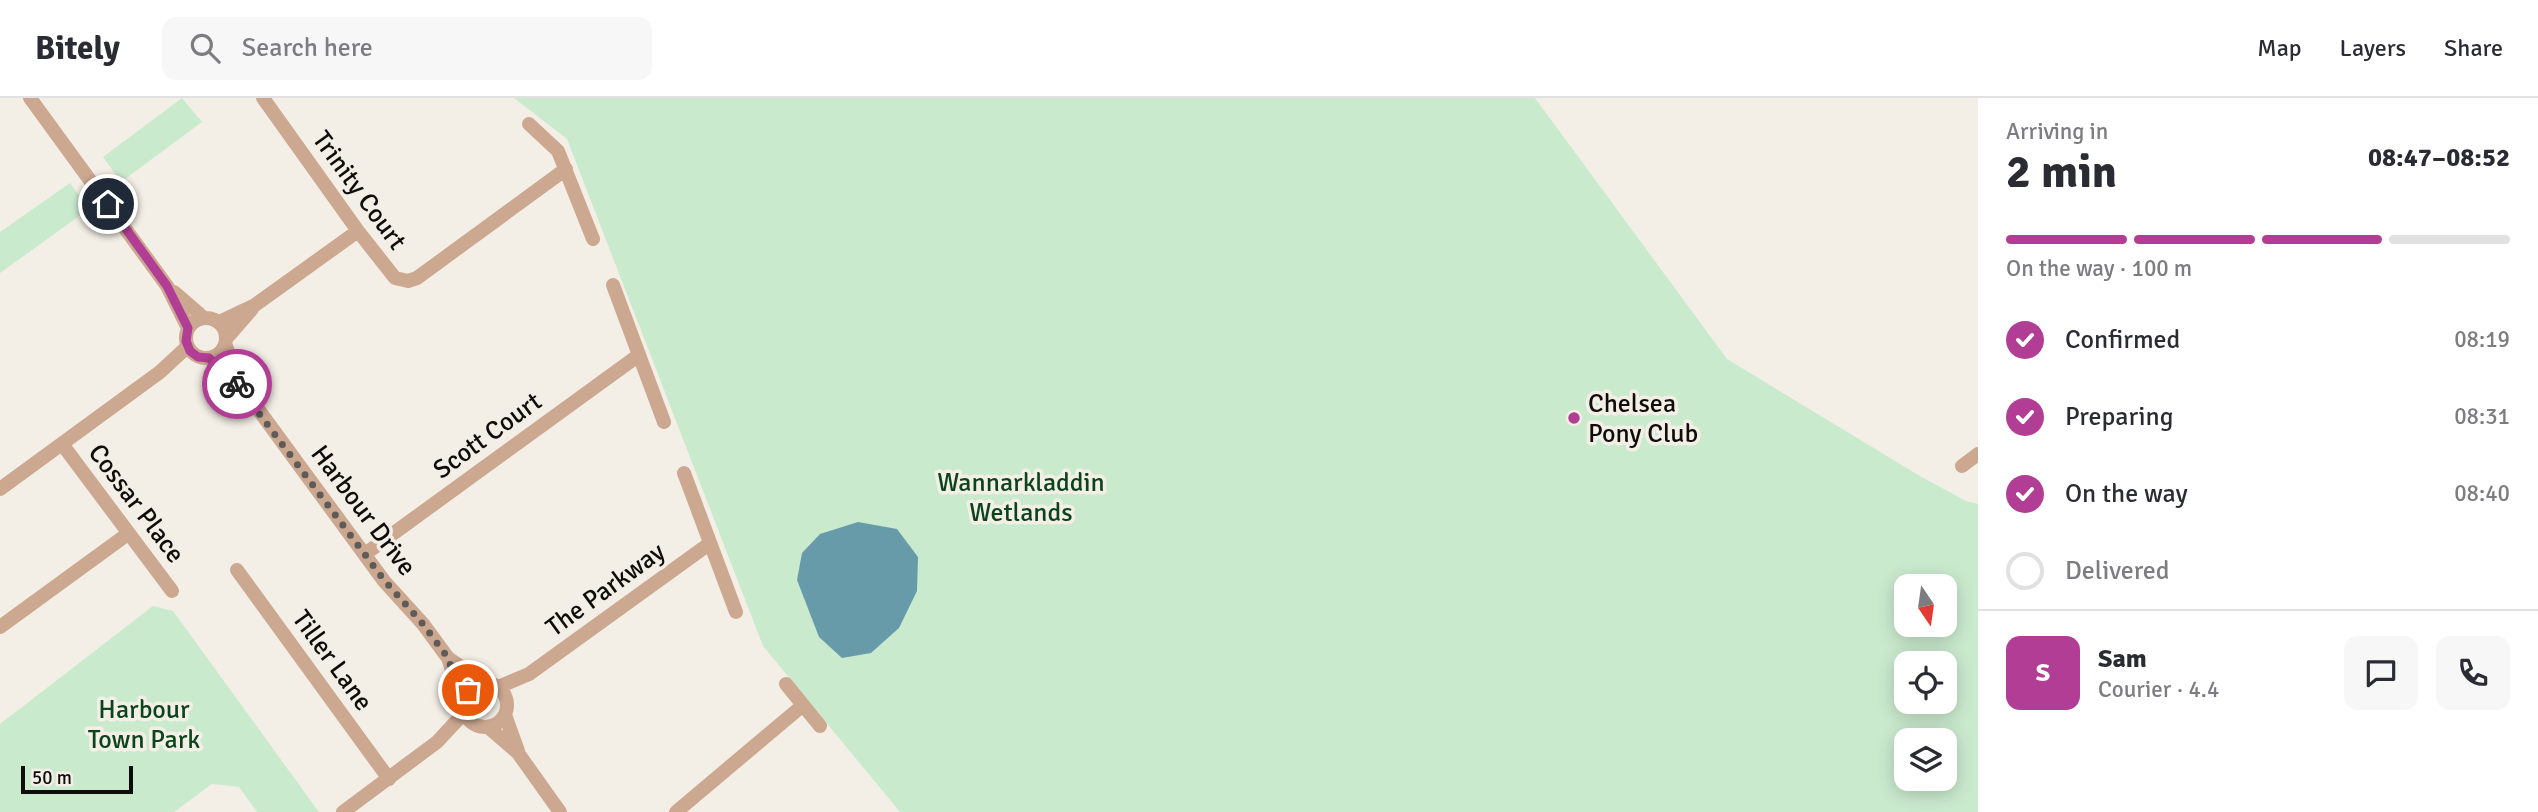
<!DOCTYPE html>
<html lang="en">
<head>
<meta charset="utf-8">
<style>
	body { margin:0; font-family:Signika,sans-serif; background:#f7f7f7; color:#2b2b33; height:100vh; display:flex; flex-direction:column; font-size:26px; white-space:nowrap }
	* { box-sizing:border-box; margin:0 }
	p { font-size:23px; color:#7c7c81 }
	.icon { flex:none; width:38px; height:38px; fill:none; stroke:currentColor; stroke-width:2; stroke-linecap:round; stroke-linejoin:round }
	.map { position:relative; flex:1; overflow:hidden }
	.sheet { display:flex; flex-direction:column; background:#fff; width:560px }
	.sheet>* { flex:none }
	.needle { width:46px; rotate:167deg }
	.tools { position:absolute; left:1894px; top:476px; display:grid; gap:14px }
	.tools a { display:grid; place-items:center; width:63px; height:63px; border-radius:14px; background:#fff; box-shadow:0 4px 18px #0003; font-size:35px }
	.scale { position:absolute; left:21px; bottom:18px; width:112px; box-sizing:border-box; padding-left:7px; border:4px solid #0f0d0a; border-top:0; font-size:19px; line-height:24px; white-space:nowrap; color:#0f0d0a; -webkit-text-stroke:5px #f4efe6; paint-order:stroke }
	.pin { position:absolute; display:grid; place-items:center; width:60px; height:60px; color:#fff; margin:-30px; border:4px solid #fff; border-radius:50%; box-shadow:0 2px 7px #0007 }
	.courier { position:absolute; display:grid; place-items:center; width:70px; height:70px; margin:-35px; border:5px solid #b23d94; border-radius:50%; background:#fff; color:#222; box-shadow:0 2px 9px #0007 }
	.summary em { font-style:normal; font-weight:700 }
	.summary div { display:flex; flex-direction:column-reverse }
	.summary { display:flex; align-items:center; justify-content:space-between; height:119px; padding:0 28px }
	h1 { font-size:46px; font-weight:700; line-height:52px }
	.bar { display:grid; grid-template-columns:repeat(4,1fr); gap:10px 7px; align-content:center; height:84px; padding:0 28px }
	.bar i { height:9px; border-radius:5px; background:#e1e1e2 }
	.bar .active { background:#b23d94 }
	.bar p { grid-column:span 4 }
	.line { display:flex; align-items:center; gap:18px; padding:0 28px; border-top:2px solid #e1e1e2 }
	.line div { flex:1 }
	.round { display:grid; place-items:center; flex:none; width:74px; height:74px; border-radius:14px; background:#f7f7f7 }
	ol { padding:0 28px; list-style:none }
	li { display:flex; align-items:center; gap:21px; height:77px }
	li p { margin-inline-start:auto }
	li .icon { padding:7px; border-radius:50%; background:#b23d94; color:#fff; stroke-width:4 }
	li:last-child { color:#7c7c81 }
	li i { width:38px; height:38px; border:4px solid #e1e1e2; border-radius:50% }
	header { display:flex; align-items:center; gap:42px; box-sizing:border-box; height:98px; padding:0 35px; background:#fff; border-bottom:2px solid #e1e1e2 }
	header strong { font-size:33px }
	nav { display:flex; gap:38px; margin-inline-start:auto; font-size:24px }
	.search { width:490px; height:63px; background:#f7f7f7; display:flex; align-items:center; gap:18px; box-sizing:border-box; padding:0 24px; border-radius:14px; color:#7c7c81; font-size:26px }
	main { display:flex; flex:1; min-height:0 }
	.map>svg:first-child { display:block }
	.green { fill:#caeace; fill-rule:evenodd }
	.water { fill:#689ba9 }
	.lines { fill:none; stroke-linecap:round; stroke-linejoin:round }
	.minor { stroke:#cca891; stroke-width:14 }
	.done { stroke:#5f5c57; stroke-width:7; stroke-dasharray:0 12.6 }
	.route { stroke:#b23d94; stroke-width:9 }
	.poi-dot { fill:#b23d94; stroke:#f4efe6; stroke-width:2.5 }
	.labels { text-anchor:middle; stroke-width:7; stroke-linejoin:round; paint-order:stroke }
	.street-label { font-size:26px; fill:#0f0d0a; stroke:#f4efe6 }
	.poi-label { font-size:26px; fill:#0f0d0a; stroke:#f4efe6; text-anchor:start }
	.park-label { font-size:26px; fill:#0a441c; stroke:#f4efe6 }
</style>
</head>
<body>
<header>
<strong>Bitely</strong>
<div class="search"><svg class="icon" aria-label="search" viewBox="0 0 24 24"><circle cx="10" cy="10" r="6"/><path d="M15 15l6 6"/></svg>Search here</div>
<nav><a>Map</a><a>Layers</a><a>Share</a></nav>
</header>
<main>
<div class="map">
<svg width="1978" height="714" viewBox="0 0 1978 714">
	<rect width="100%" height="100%" fill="#f4efe6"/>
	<!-- green -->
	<path class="green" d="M182,0l20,24 -81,60 -18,-25z
		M514,0h1021l192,261 193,117 46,25 12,3v308h-1078l-137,-166 -196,-507zM1906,488h38v39h-38zM1906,565h38v39h-38zM1906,642h38v39h-38z
		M70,85l19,26 -89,64v-41z
		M153,508l20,5 146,201h-62l-18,-25 -27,-3 -38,28h-174v-88z"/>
	<!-- water -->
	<path class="water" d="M858,424l39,7 21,28 -1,34 -18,37 -28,25 -29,5 -23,-21 -22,-57 5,-27 18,-19z"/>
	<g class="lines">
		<!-- minor -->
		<path class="minor" d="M30,0l137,188 21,42
			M263,0l95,133 37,47 13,3 9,-3 149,-109
			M529,26l29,27 35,88
			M613,187l51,137
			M174,194l30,26
			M186 240a20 20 0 1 1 40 0a20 20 0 1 1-40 0Z
			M219,224l36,-17 103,-74
			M226,241l26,-30
			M225,246l17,42
			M209,260l35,32 140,191 39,43 25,34 37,25
			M62,346l110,147
			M1962,368l16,-12
			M684,375l52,139
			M0,391l160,-117 27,-25
			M365,456l274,-199
			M237,472l152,209
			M0,529l129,-94
			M448,560l15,44
			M463 607a22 22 0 1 1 44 0a22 22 0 1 1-44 0Z
			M786,586l34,42
			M498,589l31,-13 180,-130
			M505,617l13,36
			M488,629l30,26 42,59
			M343,714l94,-70 27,-29
			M676,714l126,-106"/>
	</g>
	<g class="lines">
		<!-- done -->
		<path class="done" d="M237,286l147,196 39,44 25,34 15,44 5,-12"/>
		<!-- route -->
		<path class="route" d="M108,106l59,82 21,42 -2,13 4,10 8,6 11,1 28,26"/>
	</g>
	<!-- markers -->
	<circle class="poi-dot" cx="1574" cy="320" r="7"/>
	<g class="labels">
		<!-- street labels -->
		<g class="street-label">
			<text transform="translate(360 92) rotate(54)" y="9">Trinity Court</text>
			<text transform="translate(487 337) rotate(-36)" y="9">Scott Court</text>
			<text transform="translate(137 405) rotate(53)" y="9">Cossar Place</text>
			<text transform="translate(364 412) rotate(53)" y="9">Harbour Drive</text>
			<text transform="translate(605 491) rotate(-36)" y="9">The Parkway</text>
			<text transform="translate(333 562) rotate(54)" y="9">Tiller Lane</text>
		</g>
		<!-- poi labels -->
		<g class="poi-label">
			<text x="1588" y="314">Chelsea<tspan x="1588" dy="30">Pony Club</tspan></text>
		</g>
		<!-- park labels -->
		<g class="park-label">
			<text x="1021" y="393">Wannarkladdin<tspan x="1021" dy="30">Wetlands</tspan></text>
			<text x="144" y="620">Harbour<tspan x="144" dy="30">Town Park</tspan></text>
		</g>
	</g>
</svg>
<div class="tools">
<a><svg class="needle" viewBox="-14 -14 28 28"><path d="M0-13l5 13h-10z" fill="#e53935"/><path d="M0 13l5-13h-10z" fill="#7c7c81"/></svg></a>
<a><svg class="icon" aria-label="locate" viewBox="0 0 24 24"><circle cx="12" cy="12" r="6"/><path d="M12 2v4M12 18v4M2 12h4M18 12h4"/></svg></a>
<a><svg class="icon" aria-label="layers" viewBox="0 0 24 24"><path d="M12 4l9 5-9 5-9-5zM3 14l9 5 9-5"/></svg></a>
</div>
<div class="scale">50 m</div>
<div class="pin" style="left:468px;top:592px;background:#ea580c"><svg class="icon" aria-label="bag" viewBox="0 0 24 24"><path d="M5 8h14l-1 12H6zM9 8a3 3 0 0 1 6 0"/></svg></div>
<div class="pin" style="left:108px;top:106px;background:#1f2937"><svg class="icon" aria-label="home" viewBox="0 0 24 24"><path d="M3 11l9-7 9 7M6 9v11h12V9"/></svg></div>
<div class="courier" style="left:237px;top:286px"><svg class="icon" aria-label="bike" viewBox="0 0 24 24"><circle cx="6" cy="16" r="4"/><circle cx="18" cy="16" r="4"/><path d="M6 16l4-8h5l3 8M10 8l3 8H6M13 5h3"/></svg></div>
</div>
<section class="sheet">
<div class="summary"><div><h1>2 min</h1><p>Arriving in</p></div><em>08:47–08:52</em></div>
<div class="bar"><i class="active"></i><i class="active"></i><i class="active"></i><i></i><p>On the way · 100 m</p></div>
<ol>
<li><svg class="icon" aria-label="check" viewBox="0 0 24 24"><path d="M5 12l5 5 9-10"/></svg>Confirmed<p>08:19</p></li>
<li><svg class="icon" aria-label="check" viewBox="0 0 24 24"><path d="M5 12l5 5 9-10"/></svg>Preparing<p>08:31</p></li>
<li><svg class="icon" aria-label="check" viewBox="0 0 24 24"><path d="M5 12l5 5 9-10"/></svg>On the way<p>08:40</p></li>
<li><i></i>Delivered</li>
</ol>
<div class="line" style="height:126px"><b class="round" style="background:#b23d94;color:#fff">S</b><div><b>Sam</b><p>Courier · 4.4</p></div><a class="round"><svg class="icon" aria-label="chat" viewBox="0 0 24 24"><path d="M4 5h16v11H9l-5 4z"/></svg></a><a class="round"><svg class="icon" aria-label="phone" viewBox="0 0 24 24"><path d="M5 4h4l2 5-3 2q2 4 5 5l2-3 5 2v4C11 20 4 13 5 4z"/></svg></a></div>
</section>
</main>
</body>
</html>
